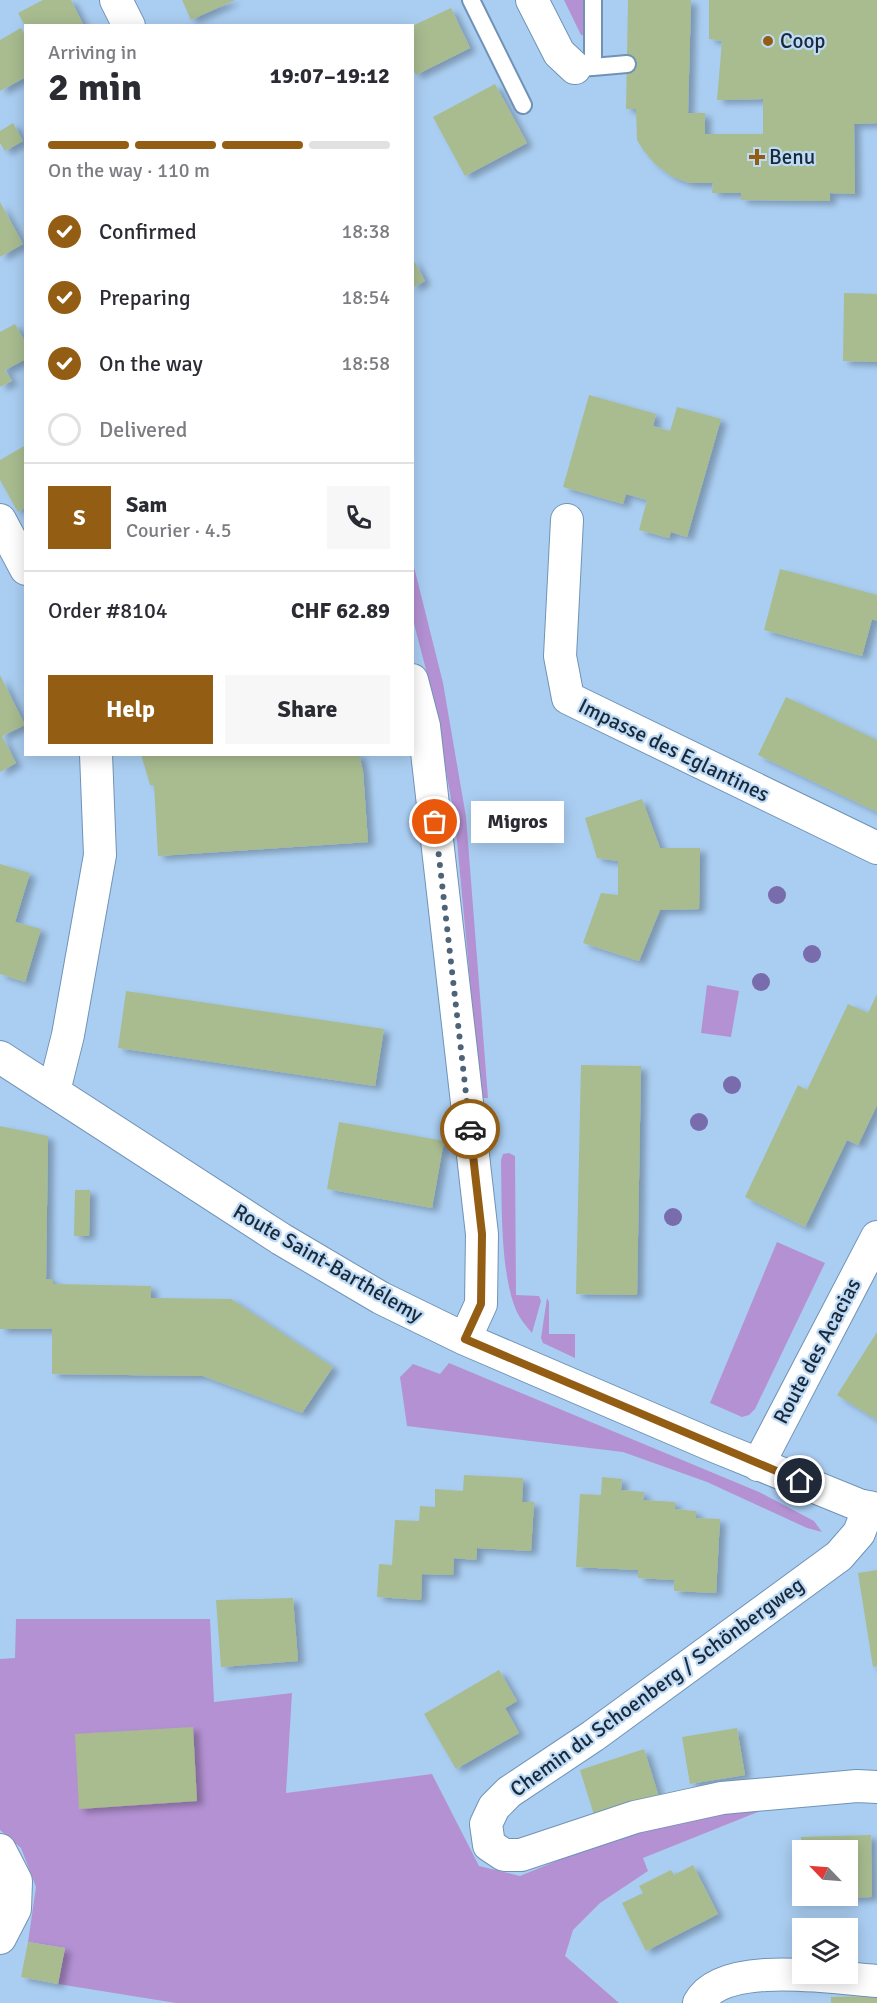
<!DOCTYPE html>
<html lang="en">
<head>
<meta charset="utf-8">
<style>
	body { margin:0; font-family:Signika,sans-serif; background:#f7f7f7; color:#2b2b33; height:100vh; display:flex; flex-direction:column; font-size:22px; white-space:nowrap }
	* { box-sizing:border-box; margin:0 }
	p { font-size:20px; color:#7c7c81 }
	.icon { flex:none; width:33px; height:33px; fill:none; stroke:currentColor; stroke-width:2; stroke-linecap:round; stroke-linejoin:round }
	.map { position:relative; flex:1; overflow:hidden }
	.details { position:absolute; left:24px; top:24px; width:390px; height:732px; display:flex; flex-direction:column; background:#fff; border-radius:0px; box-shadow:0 3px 15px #0003 }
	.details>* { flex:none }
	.needle { width:39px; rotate:295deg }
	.tools { position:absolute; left:792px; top:1840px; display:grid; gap:12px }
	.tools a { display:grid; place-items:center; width:66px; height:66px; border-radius:0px; background:#fff; box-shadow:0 3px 15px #0003; font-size:30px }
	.pin { position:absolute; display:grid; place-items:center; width:51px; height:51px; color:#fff; margin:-26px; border:3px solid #fff; border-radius:50%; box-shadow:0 2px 6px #0007 }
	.courier { position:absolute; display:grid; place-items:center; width:60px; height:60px; margin:-30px; border:4px solid #935d13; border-radius:50%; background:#fff; color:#222; box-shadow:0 2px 8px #0007 }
	.bubble { position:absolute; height:42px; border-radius:0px; background:#fff; box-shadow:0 3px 15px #0003; font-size:20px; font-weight:700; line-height:42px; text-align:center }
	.summary em { font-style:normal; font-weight:700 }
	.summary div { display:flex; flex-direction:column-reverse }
	.summary { display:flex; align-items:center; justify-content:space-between; height:102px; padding:0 24px }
	h1 { font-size:39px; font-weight:700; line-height:45px }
	.bar { display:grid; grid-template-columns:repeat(4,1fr); gap:9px 6px; align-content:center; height:72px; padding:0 24px }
	.bar i { height:8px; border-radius:4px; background:#e1e1e2 }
	.bar .on { background:#935d13 }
	.bar p { grid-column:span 4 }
	.line { display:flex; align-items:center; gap:15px; padding:0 24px; border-top:2px solid #e1e1e2 }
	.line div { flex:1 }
	.round { display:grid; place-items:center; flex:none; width:63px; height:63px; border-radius:0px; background:#f7f7f7 }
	ol { padding:0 24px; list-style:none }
	li { display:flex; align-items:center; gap:18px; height:66px }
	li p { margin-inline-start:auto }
	li .icon { padding:6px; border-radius:50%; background:#935d13; color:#fff; stroke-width:4 }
	li:last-child { color:#7c7c81 }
	li i { width:33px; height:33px; border:3px solid #e1e1e2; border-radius:50% }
	.primary-button { display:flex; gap:12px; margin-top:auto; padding:12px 24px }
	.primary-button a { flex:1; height:69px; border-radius:0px; background:#935d13; color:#fff; font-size:24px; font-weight:700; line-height:69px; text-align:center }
	.primary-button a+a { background:#f7f7f7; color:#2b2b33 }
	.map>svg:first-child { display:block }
	.green { fill:#b491d3 }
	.building { fill:#a8bc90; filter:url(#shadow) }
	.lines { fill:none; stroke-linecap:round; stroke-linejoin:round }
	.lane-casing { stroke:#7093b5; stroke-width:20 }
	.street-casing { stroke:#7093b5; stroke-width:34 }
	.lane { stroke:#fff; stroke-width:16 }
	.street { stroke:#fff; stroke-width:32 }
	.tree { fill:#786cac }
	.done { stroke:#4d6378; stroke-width:6; stroke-dasharray:0 10.8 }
	.route { stroke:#935d13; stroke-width:8 }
	.poi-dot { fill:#935d13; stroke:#bddaf7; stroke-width:2 }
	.labels { text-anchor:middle; stroke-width:4.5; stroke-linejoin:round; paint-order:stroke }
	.poi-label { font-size:21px; fill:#1b2937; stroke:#bddaf7; text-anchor:start }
	.street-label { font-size:21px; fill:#1b2937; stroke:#bddaf7 }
</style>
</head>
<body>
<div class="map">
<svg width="877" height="2003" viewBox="0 0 877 2003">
	<defs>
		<filter id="shadow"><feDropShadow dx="6" dy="4" stdDeviation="3" flood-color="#0004"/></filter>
	</defs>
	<rect width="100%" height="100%" fill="#aacef2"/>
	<!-- green -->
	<path class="green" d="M564,0h21v35h-4z
		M412,559l31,124 23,134 22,281h-7l-26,-278 -25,-135 -17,-65z
		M707,985l32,6 -8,46 -30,-4z
		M509,1153l6,3 1,139 23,1 2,5 -9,32c-6,-7 -12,-14 -16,-23 -16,-38 -14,-108 -15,-150l2,-6z
		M777,1242l48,21 -70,146 -6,6 -7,2 -32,-14z
		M547,1298l2,4v32h26v24l-32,-15 -2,-5z
		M449,1363l310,129 55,29 8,11 -15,-4 -100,-46 -84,-30 -216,-26 -7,-49 13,-13 27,10z
		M16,1619h194l4,83 78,-9 -6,100 146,-19 47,92 41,10 107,-44 83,-22 65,-5 -132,53 5,13 -48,32 -27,27 -8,26 54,47h-443l-118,-19 7,-36 -37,-6 8,-55 -15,-39 -21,-18v-171l15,-1z"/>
	<!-- building -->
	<path class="building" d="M43,0h28l13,26h-59l-7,-13z
		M182,0h53l-44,20z
		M628,0h63l-3,113h17v21h58v-35l-46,1 5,-59 -13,-2v-39h168v123l-23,1 1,70 -25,-1v8l-89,-1v-7h-29l1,-10h-24l-18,-7 -16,-12 -11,-13 -7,-11 -1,-31h-10z
		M451,8l19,40 -54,27 -4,-7v-42z
		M21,28l5,9v40l-26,14v-51z
		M495,84l32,59 -62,33 -32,-59z
		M13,123l10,18 -18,10 -5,-8v-12z
		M0,202l23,42 -23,13z
		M412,257l13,24 -13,7z
		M844,293l33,1v68l-34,-1z
		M15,324l11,19v16l-21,11 7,11 -12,6v-55z
		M589,395l67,19 -3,12 17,5 7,-24 44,12 -34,118 -16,-5 -2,6 -30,-8 8,-30 -21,-6 -3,10 -60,-17z
		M26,445v62l-8,5 -18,-32v-20z
		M780,569l97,26v26l-5,-2 -10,37 -98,-26z
		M0,675l25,50 -23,11 14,27 -16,9z
		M786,697l91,43v72l-119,-57z
		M141,754h218l4,17 5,71 -210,14 -4,-71h-4z
		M642,799l18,49h40l-1,61 -39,1 -21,51 -56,-18 18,-50 17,2v-34l-21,-3 -12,-40z
		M0,864l30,9 -15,49 26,7 -16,53 -25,-8z
		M126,991l258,38 -9,57 -257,-38z
		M877,994v111l-19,40 -11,-5 -42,87 -60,-30 53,-112 9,5 41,-86 20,9z
		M581,1065l60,1 -4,229 -61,-1z
		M339,1122l105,19 -12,67 -105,-19z
		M0,1126l48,10 -2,143h7v5l98,2v12l80,1 102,68 -31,46 -99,-37 -151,-2v-45h-52z
		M75,1190h15l-1,46h-15z
		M877,1332v88l-40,-25z
		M464,1475l59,3 -1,24h12l-3,49 -54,-3 -1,12 -22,-2 -1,17 -31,-1 -1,26 -44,-3 2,-33 13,1 3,-45 24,1 1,-15 15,1v-18l28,2z
		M602,1477l20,2 -1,11 23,2 -1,8 32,2v7l21,2v7l24,1 -4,74 -42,-2v-11l-36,-2v-8l-62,-3 4,-73 21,1z
		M877,1570v96l-4,1 -15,-94z
		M293,1598l5,63 -77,6 -5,-67z
		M499,1670l18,31 -12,7 14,25 -63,36 -32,-55z
		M193,1727l4,74 -118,8 -4,-75z
		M737,1728l8,47 -55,9 -8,-47z
		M644,1749l15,48 -64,21 -15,-48z
		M871,1835l1,62 -69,2v-3h45v-45h-46l-1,-14z
		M693,1865l25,49 -72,37 -24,-48 21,-10 -4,-7 32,-16 3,5z
		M28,1942l37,6 -7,36 -37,-7z
		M877,1996v7h-46v-6z"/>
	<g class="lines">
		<!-- lane casing -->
		<g class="lane-casing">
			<path id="lane" d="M471,0l52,105
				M593,67l34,-3
				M575,68l18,-1v-67"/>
		</g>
		<!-- street casing -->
		<g class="street-casing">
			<path id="street" d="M116,0l13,26
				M532,0l27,53 16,15
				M0,520l26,49
				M567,520l-7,136 8,42 309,150
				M412,680l12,46 58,508 -1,70 -16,35
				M0,1057l281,182 100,59 84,41 249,107 145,59 18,4
				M54,1091l14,-56 32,-180 -4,-101
				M758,1465l119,-228
				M869,1507l-10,26 -20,23 -246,180 -84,56 -15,15 -8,17 3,21 15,10h17l114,-38 87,-19 135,-12 20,1
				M0,1850l16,31 -1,28 -15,29
				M699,2003c23,-44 136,-25 178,-22"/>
		</g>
		<!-- lane -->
		<use href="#lane" class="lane"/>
		<!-- street -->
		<use href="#street" class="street"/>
	</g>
	<!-- trees -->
	<g class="tree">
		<circle cx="777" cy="895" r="9"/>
		<circle cx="812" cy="954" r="9"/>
		<circle cx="761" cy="982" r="9"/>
		<circle cx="732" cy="1085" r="9"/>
		<circle cx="699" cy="1122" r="9"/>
		<circle cx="673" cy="1217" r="9"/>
	</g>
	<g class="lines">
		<!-- done -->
		<path class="done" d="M435,822l35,307"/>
		<!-- route -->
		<path class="route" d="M470,1129l12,105 -1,70 -16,35 335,142"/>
	</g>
	<!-- markers -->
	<g class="poi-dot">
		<circle cx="768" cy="41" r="6"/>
		<path d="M754 148h6v6h6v6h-6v6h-6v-6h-6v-6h6z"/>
	</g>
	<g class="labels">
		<!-- poi labels -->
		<g class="poi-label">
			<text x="780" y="48">Coop</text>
			<text x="769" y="164">Benu</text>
		</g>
		<!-- street labels -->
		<g class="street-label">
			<text transform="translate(674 750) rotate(26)" y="7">Impasse des Eglantines</text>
			<text transform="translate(328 1263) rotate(30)" y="7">Route Saint-Barthélemy</text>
			<text transform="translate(817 1351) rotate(-62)" y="7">Route des Acacias</text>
			<text transform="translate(657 1687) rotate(-36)" y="7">Chemin du Schoenberg / Schönbergweg</text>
		</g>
	</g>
</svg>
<div class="tools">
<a><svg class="needle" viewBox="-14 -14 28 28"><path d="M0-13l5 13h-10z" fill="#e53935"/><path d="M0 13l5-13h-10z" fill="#7c7c81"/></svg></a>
<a><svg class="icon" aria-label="layers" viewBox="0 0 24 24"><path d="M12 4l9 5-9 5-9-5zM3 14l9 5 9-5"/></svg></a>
</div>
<div class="pin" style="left:435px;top:822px;background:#ea580c"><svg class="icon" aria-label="bag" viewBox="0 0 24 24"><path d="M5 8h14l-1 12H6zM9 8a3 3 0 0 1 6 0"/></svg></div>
<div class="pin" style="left:800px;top:1481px;background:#1f2937"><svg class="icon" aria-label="home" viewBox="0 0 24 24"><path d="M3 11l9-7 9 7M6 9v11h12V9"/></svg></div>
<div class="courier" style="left:470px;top:1129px"><svg class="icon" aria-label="car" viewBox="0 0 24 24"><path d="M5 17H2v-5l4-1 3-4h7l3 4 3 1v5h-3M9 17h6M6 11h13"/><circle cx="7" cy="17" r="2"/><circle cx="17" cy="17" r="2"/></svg></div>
<div class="bubble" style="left:471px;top:801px;width:93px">Migros</div>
<section class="details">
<div class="summary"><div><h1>2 min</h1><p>Arriving in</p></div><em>19:07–19:12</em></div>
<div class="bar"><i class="on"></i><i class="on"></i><i class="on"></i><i></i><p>On the way · 110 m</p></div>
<ol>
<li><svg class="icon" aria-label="check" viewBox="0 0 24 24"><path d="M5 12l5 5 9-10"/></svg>Confirmed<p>18:38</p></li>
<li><svg class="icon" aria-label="check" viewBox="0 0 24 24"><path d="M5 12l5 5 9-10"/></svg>Preparing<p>18:54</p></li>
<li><svg class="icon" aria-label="check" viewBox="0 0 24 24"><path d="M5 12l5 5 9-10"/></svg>On the way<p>18:58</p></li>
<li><i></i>Delivered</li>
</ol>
<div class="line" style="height:108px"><b class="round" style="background:#935d13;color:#fff">S</b><div><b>Sam</b><p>Courier · 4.5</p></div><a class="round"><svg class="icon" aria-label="phone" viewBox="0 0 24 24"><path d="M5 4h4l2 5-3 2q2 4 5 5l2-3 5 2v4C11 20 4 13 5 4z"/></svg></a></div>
<div class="line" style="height:78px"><div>Order #8104</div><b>CHF 62.89</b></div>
<div class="primary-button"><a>Help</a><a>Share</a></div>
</section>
</div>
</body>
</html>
